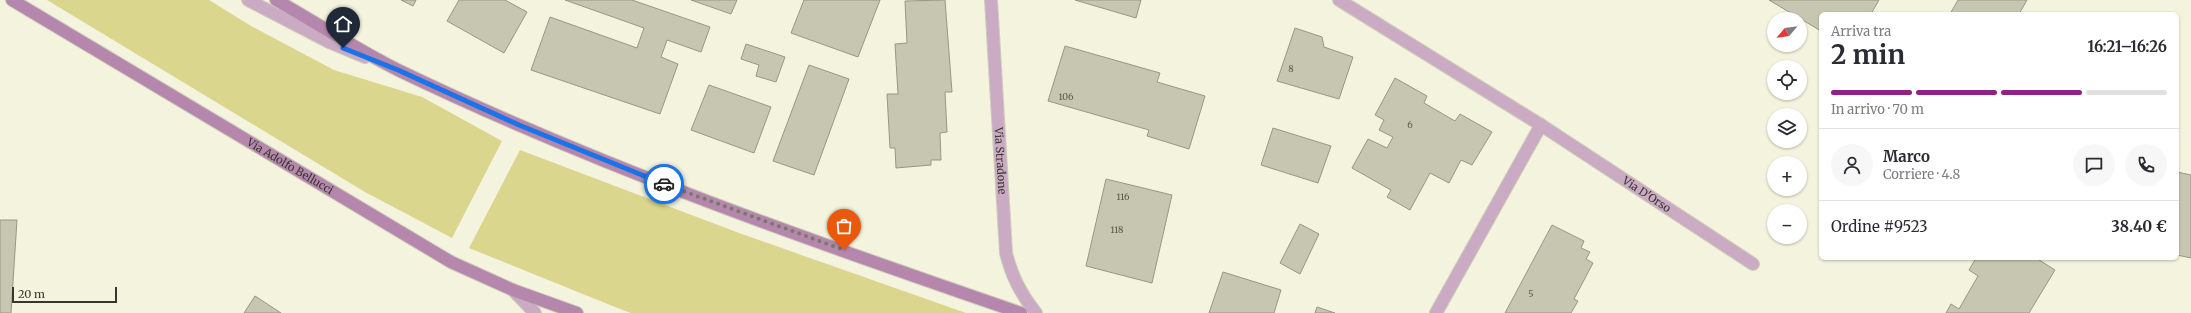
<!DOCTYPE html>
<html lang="it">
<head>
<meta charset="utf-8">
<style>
	body { margin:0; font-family:Merriweather,serif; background:#f7f7f7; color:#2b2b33; height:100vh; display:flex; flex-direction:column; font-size:15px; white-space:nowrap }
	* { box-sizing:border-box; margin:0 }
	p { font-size:13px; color:#7c7c81 }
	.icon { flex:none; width:22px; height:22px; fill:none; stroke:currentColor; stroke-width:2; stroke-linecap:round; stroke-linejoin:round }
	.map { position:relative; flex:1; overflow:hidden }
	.sheet { position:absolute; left:1819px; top:12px; width:360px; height:248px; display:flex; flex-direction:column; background:#fff; border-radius:6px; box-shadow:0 1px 3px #0004 }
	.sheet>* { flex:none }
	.needle { width:26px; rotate:241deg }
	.controls { position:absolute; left:1767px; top:12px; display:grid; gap:8px }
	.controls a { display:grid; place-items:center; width:40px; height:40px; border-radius:50%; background:#fff; box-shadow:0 1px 3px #0004; font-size:20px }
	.scale { position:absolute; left:12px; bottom:10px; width:105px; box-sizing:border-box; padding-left:4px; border:2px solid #36362d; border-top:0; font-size:11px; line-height:14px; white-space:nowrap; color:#36362d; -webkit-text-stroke:3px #f4f3de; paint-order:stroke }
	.pin { position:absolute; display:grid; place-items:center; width:34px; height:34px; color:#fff; margin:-41px -17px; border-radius:50% 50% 50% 0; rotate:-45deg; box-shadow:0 0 4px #0007 }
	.pin .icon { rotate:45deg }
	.courier { position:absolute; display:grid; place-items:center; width:40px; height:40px; margin:-20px; border:3px solid #1a73e8; border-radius:50%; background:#fff; color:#222; box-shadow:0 1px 5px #0007 }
	.overview em { font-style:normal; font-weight:700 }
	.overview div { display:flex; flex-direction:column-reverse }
	.overview { display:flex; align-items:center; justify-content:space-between; height:68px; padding:0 12px }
	h1 { font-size:26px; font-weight:700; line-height:30px }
	.bar { display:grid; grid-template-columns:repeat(4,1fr); gap:6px 4px; align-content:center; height:48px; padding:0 12px }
	.bar i { height:5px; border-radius:3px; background:#e1e1e2 }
	.bar .selected { background:#902283 }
	.bar p { grid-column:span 4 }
	.line { display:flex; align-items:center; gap:10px; padding:0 12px; border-top:1px solid #e1e1e2 }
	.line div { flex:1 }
	.round { display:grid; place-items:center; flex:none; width:42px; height:42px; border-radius:21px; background:#f7f7f7 }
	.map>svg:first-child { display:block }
	.green { fill:#dad68d }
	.building { fill:#c6c6b1; stroke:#989783 }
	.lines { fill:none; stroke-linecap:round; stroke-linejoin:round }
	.street-casing { stroke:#cecdbb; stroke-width:14 }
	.secondary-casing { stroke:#cecdbb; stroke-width:14 }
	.street { stroke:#cbaac4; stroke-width:12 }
	.secondary { stroke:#b687ad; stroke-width:12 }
	.done { stroke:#78786b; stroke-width:4; stroke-dasharray:0 7.2 }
	.route { stroke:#1a73e8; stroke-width:5 }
	.labels { text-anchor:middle; stroke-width:3; stroke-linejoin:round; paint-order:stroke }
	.number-label { font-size:9px; fill:#5a5a4e }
	.street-label { font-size:11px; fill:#36362d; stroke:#f4f3de }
</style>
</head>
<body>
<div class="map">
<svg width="2191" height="313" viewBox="0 0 2191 313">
	<rect width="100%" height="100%" fill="#f4f3de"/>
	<!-- green -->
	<path class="green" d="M47,0h162l42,26 83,44 88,27 80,44 -50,97 -87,-46z
		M520,150l219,83 227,80h-335l-16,-6 -146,-59z"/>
	<!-- building -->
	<path class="building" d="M401,0h15l-3,6z
		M459,0h46l22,12 -23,41 -57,-32z
		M565,0h67l78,27 -9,25 -34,-12 -6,17 17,7 -18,50 -129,-44 19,-53 87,31 7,-20z
		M691,0h46l-6,14z
		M804,0h76l-22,57 -67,-24z
		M945,0l7,92h-7l2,40 -7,1 1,27h-10v5l-35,3 -1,-20h-5l-3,-54h11l-3,-50 12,-1 -2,-42z
		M1075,0h66l-5,18z
		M1769,0h110l-8,14h-50v17z
		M1958,0h69l-8,14h-69z
		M1295,28l27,9 2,10 29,10 -14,42 -62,-18z
		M746,44l39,13 -9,25 -20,-6 3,-11 -18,-6z
		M1065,46l95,27 -3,9 48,14 -16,53 -42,-13 2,-6 -101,-29z
		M809,65l40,14 -35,96 -41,-14z
		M1395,78l32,18 -3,7 31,18 5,-7 32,18 -20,33 -11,-5 -12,23 -19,-10 -20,37 -23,-13 4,-7 -39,-22 16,-29 19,9 6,-11 -14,-7 5,-10 -9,-5z
		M709,85l62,22 -17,46 -63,-23z
		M1273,128l58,18 -13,37 -57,-18z
		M2177,172l14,3v83l-14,-3z
		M1106,179l66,16 -20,88 -66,-17z
		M0,220h17l-6,93h-11z
		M1300,224l19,10 -19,40 -20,-11z
		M1552,225l32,16 -3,7 9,4 -4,7 7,4 -19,36 4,2 -7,12h-66z
		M1976,258h60l19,12 -26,43h-83l5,-9 8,5 19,-33 -9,-6z
		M1223,272l58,18 -7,23h-65z
		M255,296l26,17h-37z
		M1317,307l18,6h-20z"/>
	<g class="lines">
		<!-- street casing -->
		<g class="street-casing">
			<g id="street">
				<path d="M248,0l81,42 36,15"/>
				<path id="s1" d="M991,0l15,253c6,24 15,41 30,60"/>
				<path id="s2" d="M1339,0l202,125 212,139"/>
				<path d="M513,290l22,23"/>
				<path d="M1436,313l105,-188"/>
			</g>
		</g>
		<!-- secondary casing -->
		<g class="secondary-casing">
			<g id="secondary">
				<path id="s3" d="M12,0l439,262 62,28 64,23"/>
				<path d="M276,0c41,23 81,50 124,71 200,96 411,170 621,242"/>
			</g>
		</g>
		<!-- street -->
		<use href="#street" class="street"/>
		<!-- secondary -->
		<use href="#secondary" class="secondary"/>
	</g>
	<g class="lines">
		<!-- done -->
		<path class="done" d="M664,184l180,66"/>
		<!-- route -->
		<path class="route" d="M343,48l55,22 121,55 145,59"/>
	</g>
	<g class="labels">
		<!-- number labels -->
		<g class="number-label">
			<text x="1291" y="72">8</text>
			<text x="1066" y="100">106</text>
			<text x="1410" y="128">6</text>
			<text x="1123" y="200">116</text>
			<text x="1117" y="233">118</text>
			<text x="1531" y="297">5</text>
		</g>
		<!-- street labels -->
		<g class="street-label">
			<text dy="4" stroke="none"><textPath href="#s1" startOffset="161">Via Stradone</textPath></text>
			<text dy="4" stroke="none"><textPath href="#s3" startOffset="324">Via Adolfo Bellucci</textPath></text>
			<text dy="4" stroke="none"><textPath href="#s2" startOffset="364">Via D'Orso</textPath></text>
		</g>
	</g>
</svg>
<div class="controls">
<a><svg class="needle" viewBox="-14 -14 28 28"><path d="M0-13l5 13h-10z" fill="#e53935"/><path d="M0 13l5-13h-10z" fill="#7c7c81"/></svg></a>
<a><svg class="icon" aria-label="locate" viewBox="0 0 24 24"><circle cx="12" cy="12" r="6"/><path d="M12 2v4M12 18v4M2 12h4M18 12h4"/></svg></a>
<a><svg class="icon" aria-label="layers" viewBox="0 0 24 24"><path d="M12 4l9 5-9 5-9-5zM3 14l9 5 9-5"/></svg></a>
<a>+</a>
<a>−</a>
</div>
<div class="scale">20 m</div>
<div class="pin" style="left:844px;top:250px;background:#ea580c"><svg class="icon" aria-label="bag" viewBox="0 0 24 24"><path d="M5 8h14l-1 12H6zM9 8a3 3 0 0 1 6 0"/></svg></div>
<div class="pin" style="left:343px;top:48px;background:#1f2937"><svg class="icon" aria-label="home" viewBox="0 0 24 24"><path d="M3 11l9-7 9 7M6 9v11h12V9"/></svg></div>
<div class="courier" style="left:664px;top:184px"><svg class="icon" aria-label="car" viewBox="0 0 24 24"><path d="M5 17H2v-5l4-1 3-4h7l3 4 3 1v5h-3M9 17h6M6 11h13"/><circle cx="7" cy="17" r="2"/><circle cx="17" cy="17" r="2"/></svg></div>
<section class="sheet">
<div class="overview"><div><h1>2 min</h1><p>Arriva tra</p></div><em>16:21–16:26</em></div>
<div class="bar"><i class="selected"></i><i class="selected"></i><i class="selected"></i><i></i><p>In arrivo · 70 m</p></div>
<div class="line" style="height:72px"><a class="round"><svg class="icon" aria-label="person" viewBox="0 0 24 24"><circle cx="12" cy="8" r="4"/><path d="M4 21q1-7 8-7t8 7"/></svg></a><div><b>Marco</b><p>Corriere · 4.8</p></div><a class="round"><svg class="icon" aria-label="chat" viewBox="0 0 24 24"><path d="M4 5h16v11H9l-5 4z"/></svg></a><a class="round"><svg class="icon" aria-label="phone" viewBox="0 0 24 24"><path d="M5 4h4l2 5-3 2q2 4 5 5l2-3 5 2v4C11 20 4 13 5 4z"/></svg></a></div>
<div class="line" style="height:52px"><div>Ordine #9523</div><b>38.40 €</b></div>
</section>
</div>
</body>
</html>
